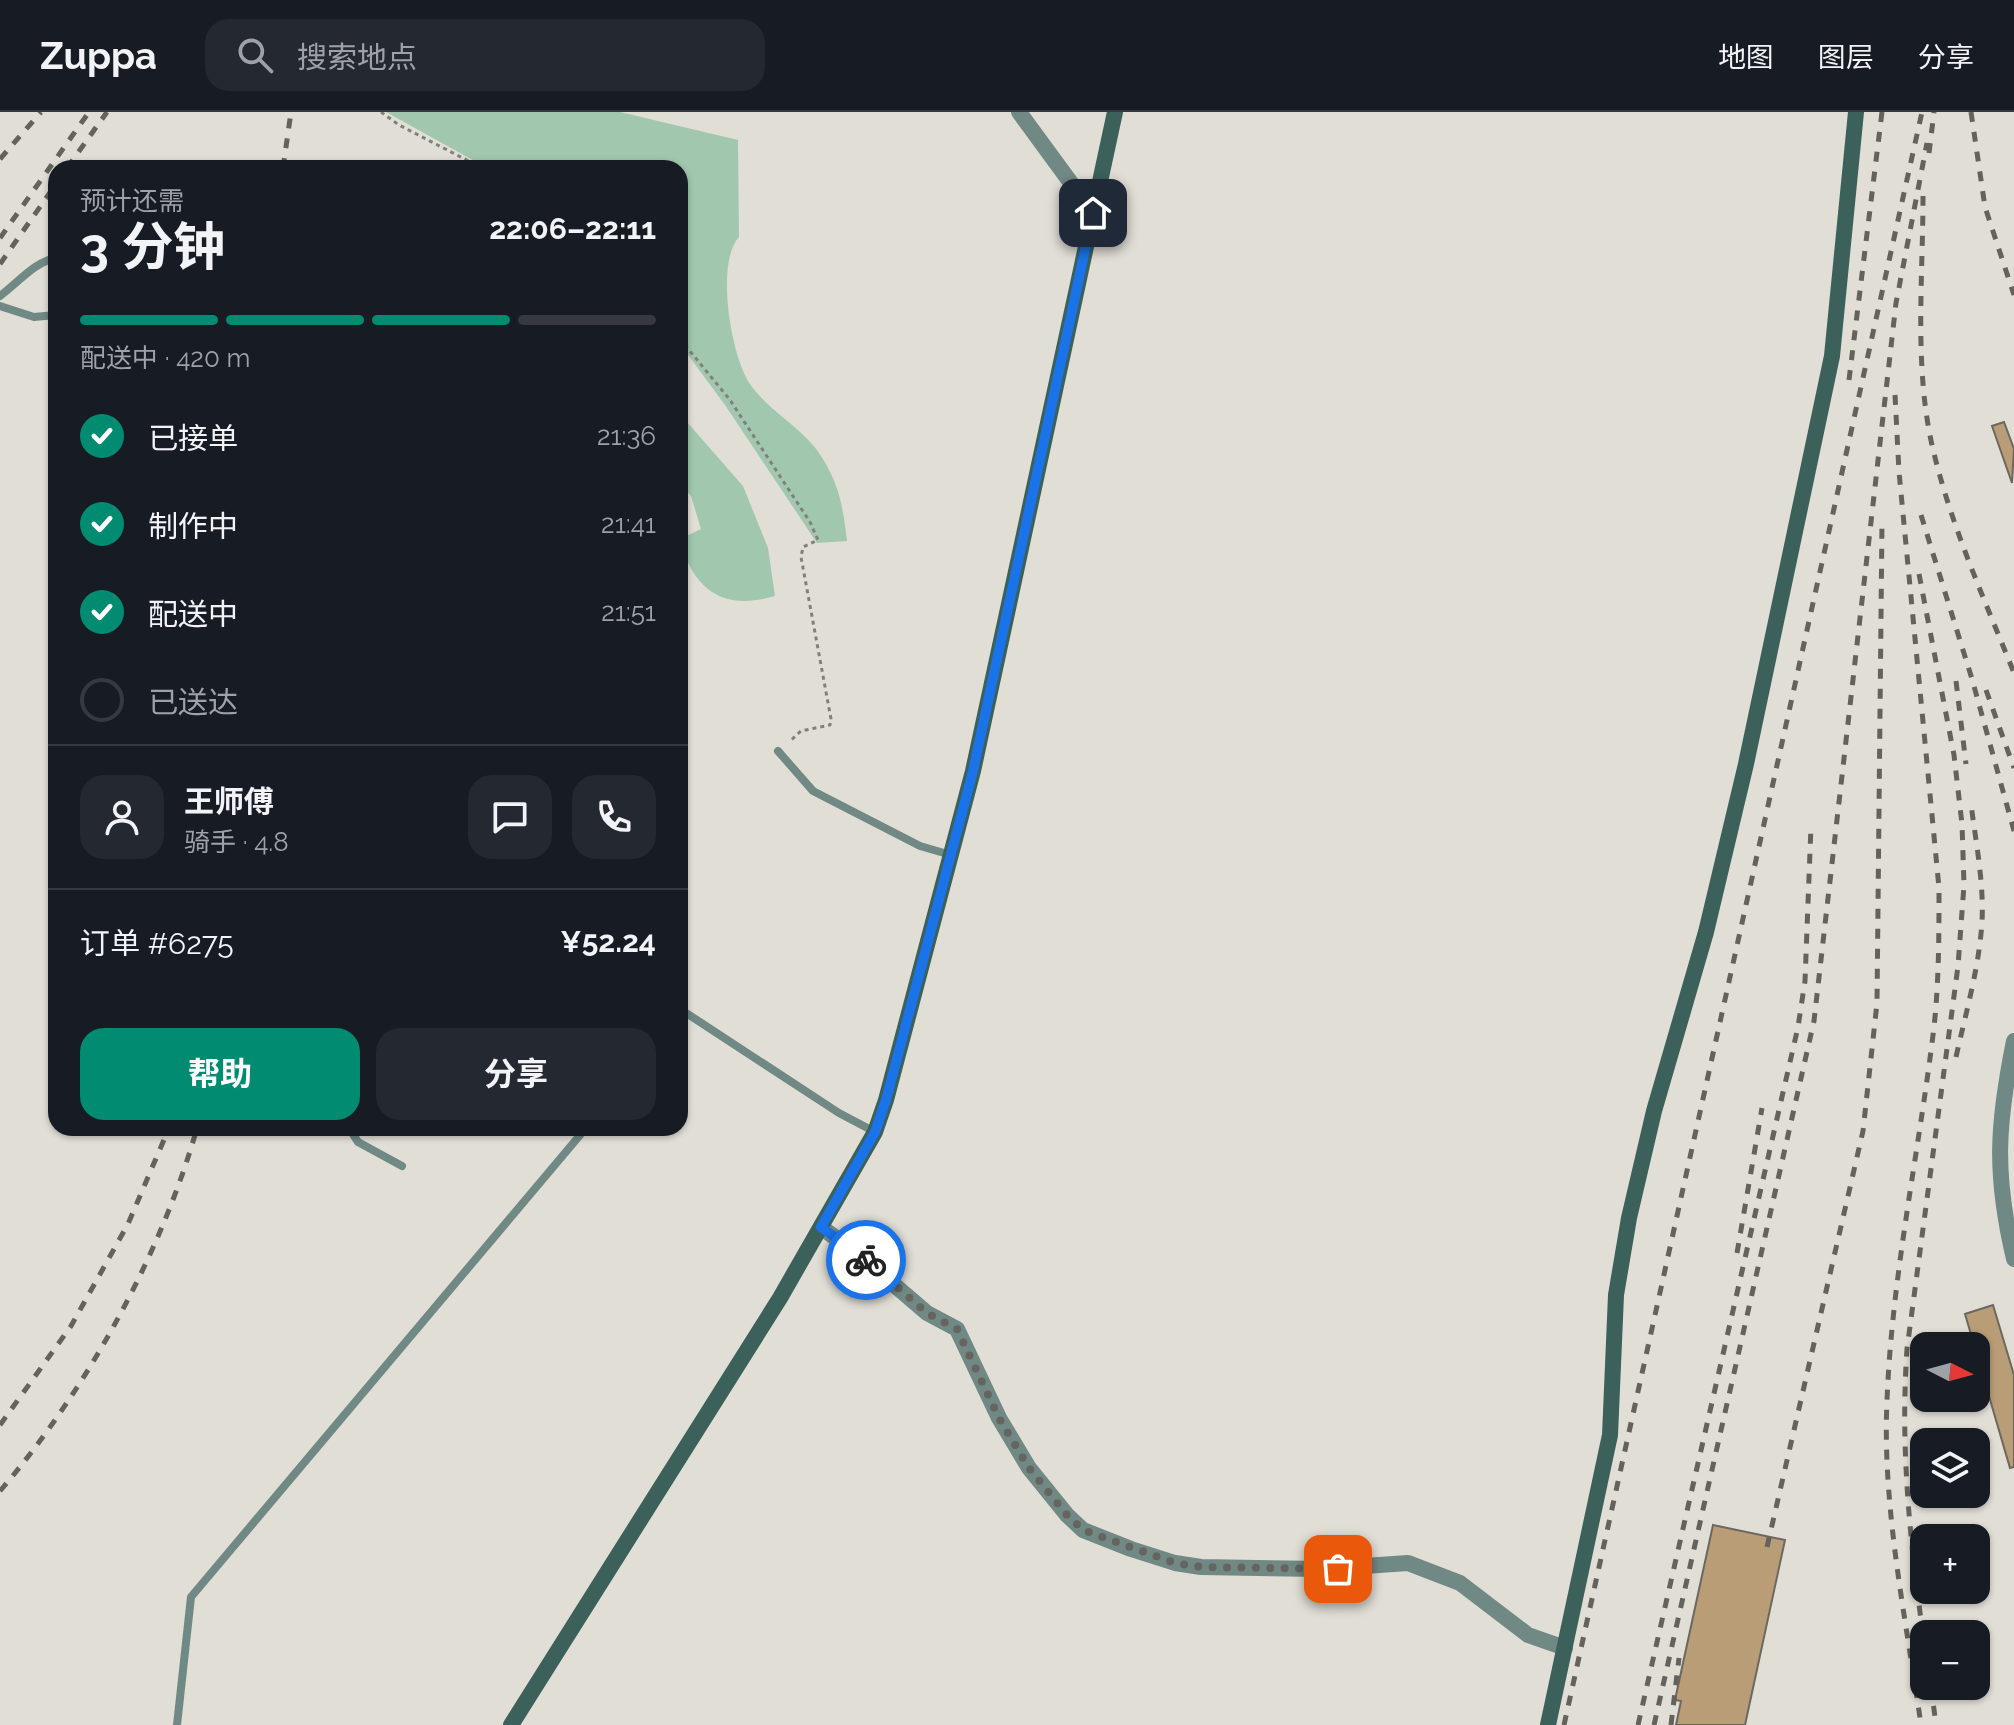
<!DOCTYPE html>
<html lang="zh">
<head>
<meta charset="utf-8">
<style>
	body { margin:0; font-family:Raleway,"Noto Sans SC",sans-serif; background:#242831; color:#f1f3f6; height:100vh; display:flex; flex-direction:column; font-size:30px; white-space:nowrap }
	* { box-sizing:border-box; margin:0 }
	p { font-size:26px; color:#9ea1a6 }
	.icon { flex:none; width:44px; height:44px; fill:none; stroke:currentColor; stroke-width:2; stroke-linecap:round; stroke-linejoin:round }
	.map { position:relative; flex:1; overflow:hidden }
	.sheet { position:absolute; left:48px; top:48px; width:640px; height:976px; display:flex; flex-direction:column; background:#171b24; border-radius:24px; box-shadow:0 2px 6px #0004 }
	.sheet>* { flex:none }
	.needle { width:52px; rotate:96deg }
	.controls { position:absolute; left:1910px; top:1220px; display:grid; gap:16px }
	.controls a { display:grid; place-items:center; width:80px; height:80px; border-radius:16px; background:#171b24; box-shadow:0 2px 6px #0004; font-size:40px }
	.pin { position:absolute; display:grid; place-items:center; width:68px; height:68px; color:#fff; margin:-34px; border-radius:16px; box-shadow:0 4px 12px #0006 }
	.courier { position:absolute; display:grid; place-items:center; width:80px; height:80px; margin:-40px; border:6px solid #1a73e8; border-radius:50%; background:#fff; color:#222; box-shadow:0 2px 10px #0007 }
	.headline em { font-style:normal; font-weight:700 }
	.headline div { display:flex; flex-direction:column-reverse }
	.headline { display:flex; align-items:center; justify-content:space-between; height:136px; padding:0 32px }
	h1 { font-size:52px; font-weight:700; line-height:60px }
	.bar { display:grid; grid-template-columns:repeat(4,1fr); gap:12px 8px; align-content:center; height:96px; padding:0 32px }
	.bar i { height:10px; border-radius:6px; background:#363941 }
	.bar .current { background:#018b71 }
	.bar p { grid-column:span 4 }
	.line { display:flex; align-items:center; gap:20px; padding:0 32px; border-top:2px solid #363941 }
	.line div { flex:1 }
	.round { display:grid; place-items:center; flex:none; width:84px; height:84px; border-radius:24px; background:#242831 }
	ol { padding:0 32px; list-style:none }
	li { display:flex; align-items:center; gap:24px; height:88px }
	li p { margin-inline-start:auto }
	li .icon { padding:8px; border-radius:50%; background:#018b71; color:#fff; stroke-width:4 }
	li:last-child { color:#9ea1a6 }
	li i { width:44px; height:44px; border:4px solid #363941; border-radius:50% }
	.primary-button { display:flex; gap:16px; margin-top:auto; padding:16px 32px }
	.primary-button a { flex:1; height:92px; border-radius:24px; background:#018b71; color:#fff; font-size:32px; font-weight:700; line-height:92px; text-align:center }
	.primary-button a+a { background:#242831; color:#f1f3f6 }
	header { display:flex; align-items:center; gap:48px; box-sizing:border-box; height:112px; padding:0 40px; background:#171b24; border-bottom:2px solid #363941 }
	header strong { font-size:38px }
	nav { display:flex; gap:44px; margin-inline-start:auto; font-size:28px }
	.search { width:560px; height:72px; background:#242831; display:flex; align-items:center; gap:20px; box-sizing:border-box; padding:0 28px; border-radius:24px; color:#9ea1a6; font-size:30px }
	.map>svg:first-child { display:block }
	.green { fill:#a1c8af }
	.building { fill:#b89d76; stroke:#6c6861; stroke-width:2 }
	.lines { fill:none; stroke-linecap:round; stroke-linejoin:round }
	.path { stroke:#82807b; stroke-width:3; stroke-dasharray:4 4; stroke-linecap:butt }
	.lane { stroke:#718985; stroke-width:8 }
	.street { stroke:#718985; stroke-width:16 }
	.secondary { stroke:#3c605a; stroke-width:16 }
	.rail { stroke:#64625d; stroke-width:5; stroke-dasharray:10 10; stroke-linecap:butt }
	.done { stroke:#66645f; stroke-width:8; stroke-dasharray:0 14.4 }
	.route { stroke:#1a73e8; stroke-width:10 }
</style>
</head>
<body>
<header>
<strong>Zuppa</strong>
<div class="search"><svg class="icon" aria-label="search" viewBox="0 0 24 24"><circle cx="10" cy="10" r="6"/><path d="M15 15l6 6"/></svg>搜索地点</div>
<nav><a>地图</a><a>图层</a><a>分享</a></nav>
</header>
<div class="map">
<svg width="2014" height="1613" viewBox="0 0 2014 1613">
	<rect width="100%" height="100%" fill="#e1ded6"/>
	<!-- green -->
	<path class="green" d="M386,0h234l118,28 1,97c-24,26 -8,119 11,147 20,29 55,44 73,75 17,28 20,49 24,82l-30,2 -92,-138 -45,-61v-176h-193z
		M680,302l63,72 25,62 7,48c-52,16 -83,-7 -95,-57l21,-10 -10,-33 -11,-12z"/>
	<!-- building -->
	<path class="building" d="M2004,310l10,27 -2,34 -20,-57z
		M1993,1193l21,70v92l-4,1 -45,-154z
		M1713,1413l72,15 -40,185h-69l5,-24 -6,-1z"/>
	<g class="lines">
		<!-- path -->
		<path class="path" d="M381,0l18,13 83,43
			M680,227l50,61 80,122 8,18 -15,7 -2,10 30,162 -1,6 -29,6 -12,11"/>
		<!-- lane -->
		<path class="lane" d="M0,184c19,-14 34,-34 56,-38
			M0,194l34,11 22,-2
			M778,639l35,40 107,55 31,9
			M680,897l159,104 36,19
			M349,1016l9,14 44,24
			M177,1613l14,-128 395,-469"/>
		<!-- street -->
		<path class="street" d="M1019,0l74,101
			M2014,929c-17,84 -20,133 0,218
			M821,1115l43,32 63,54 30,16 42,89 30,50 38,47 16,15 48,19 44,14 26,4 120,2 87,-6 52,20 68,52 37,13"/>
		<!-- secondary -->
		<path class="secondary" d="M511,1613l269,-427 95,-166 11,-32 87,-329 142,-659
			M1548,1613l62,-290 6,-140 13,-77 25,-107 52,-179 40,-168 86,-408 24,-244"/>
		<!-- rail -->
		<path class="rail" d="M1971,0l14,95 29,88
			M1929,41l5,-41
			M0,47l41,-47
			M67,56l40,-56
			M283,56l8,-56
			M1923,84c0,81 -9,169 9,249 18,79 52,153 82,228
			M0,126l89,-126
			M0,152l56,-80
			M1849,268l33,-268
			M1895,283l4,77 40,416c0,47 0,93 -5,139 -15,125 -42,248 -47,373 -5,108 19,218 34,325
			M1921,403l51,164 42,152
			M1919,462l35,181 8,69 2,61 -6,81 -51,383c-7,99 3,194 17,292
			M1956,569l10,83
			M1986,578l28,78
			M1956,945c10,-45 23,-89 26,-135 2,-39 -6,-79 -11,-118
			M1737,1141l25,-145
			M0,1313l71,-99 57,-102 41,-96
			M0,1379c86,-100 161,-236 197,-363
			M1767,1435l96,-416 14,-128 5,-482
			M1931,1574l5,39
			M1564,1613l358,-1613
			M1638,1613l160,-698 7,-46 6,-155
			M1654,1613l160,-704 82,-718 31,-160
			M1671,1613l8,-67"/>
	</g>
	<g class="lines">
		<!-- done -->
		<path class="done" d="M866,1148l61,53 30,16 42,89 30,50 38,47 16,15 92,33 26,4 137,2"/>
		<!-- route -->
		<path class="route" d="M866,1148l-45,-33 54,-95 11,-32 87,-329 120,-558"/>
	</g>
</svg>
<div class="controls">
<a><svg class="needle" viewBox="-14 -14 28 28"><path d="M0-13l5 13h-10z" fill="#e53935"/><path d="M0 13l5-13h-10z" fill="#9ea1a6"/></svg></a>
<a><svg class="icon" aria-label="layers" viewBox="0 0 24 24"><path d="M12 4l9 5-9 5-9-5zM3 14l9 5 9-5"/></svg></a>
<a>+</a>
<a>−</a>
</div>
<div class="pin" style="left:1338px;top:1457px;background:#ea580c"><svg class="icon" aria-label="bag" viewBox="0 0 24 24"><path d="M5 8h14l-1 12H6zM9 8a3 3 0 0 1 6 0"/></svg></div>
<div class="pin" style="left:1093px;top:101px;background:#1f2937"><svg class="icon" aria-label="home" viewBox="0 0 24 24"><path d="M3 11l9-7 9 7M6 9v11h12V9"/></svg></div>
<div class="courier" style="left:866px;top:1148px"><svg class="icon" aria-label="bike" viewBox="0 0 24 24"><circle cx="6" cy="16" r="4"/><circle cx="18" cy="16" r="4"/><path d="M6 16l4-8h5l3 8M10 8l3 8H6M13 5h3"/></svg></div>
<section class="sheet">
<div class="headline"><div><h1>3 分钟</h1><p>预计还需</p></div><em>22:06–22:11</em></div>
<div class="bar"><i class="current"></i><i class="current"></i><i class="current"></i><i></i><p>配送中 · 420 m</p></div>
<ol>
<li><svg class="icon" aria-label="check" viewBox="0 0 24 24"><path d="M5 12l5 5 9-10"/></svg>已接单<p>21:36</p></li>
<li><svg class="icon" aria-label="check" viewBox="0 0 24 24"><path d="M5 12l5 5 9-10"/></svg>制作中<p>21:41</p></li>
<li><svg class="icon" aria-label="check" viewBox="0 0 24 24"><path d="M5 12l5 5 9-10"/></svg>配送中<p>21:51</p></li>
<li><i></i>已送达</li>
</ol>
<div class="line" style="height:144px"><a class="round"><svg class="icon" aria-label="person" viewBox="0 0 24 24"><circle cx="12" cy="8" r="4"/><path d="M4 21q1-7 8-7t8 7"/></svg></a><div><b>王师傅</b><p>骑手 · 4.8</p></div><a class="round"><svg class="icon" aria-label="chat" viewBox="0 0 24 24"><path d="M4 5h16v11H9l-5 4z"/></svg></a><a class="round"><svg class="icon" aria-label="phone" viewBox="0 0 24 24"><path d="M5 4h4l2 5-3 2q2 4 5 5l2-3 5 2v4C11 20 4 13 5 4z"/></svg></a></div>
<div class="line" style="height:104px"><div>订单 #6275</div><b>¥52.24</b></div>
<div class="primary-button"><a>帮助</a><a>分享</a></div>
</section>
</div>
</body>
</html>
